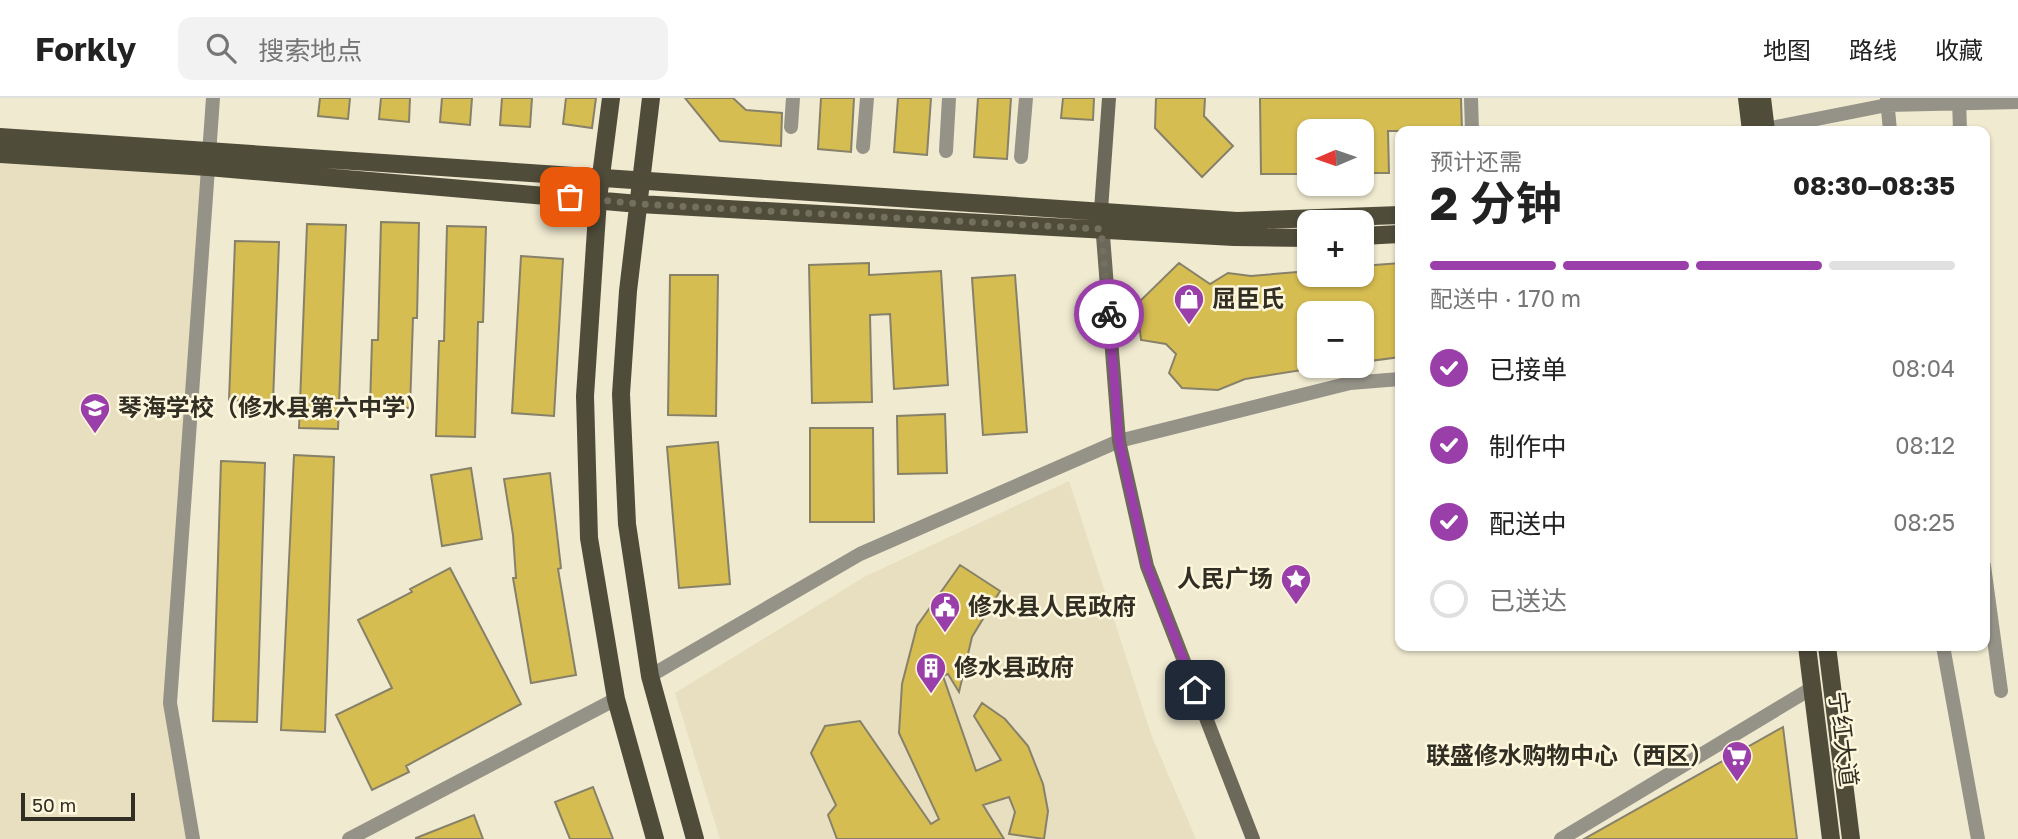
<!DOCTYPE html>
<html lang="zh">
<head>
<meta charset="utf-8">
<style>
	body { margin:0; font-family:"Golos Text","Noto Sans SC",sans-serif; background:#f2f2f2; color:#222; height:100vh; display:flex; flex-direction:column; font-size:26px; white-space:nowrap }
	* { box-sizing:border-box; margin:0 }
	p { font-size:23px; color:#767676 }
	.icon { flex:none; width:38px; height:38px; fill:none; stroke:currentColor; stroke-width:2; stroke-linecap:round; stroke-linejoin:round }
	.map { position:relative; flex:1; overflow:hidden }
	.sheet { position:absolute; left:1395px; top:28px; width:595px; height:525px; display:flex; flex-direction:column; background:#fff; border-radius:14px; box-shadow:0 2px 5px #0004 }
	.sheet>* { flex:none }
	.needle { width:46px; rotate:268deg }
	.controls { position:absolute; left:1297px; top:21px; display:grid; gap:14px }
	.controls a { display:grid; place-items:center; width:77px; height:77px; border-radius:14px; background:#fff; box-shadow:0 2px 5px #0004; font-size:35px }
	.scale { position:absolute; left:21px; bottom:18px; width:114px; box-sizing:border-box; padding-left:7px; border:4px solid #312e24; border-top:0; font-size:19px; line-height:24px; white-space:nowrap; color:#312e24; -webkit-text-stroke:5px #fef7dd; paint-order:stroke }
	.pin { position:absolute; display:grid; place-items:center; width:60px; height:60px; color:#fff; margin:-30px; border-radius:14px; box-shadow:0 4px 10px #0006 }
	.courier { position:absolute; display:grid; place-items:center; width:70px; height:70px; margin:-35px; border:5px solid #9a3fa9; border-radius:50%; background:#fff; color:#222; box-shadow:0 2px 9px #0007 }
	.headline em { font-style:normal; font-weight:700 }
	.headline div { display:flex; flex-direction:column-reverse }
	.headline { display:flex; align-items:center; justify-content:space-between; height:119px; padding:0 35px }
	h1 { font-size:46px; font-weight:700; line-height:52px }
	.bar { display:grid; grid-template-columns:repeat(4,1fr); gap:10px 7px; align-content:center; height:84px; padding:0 35px }
	.bar i { height:9px; border-radius:5px; background:#e0e0e0 }
	.bar .current { background:#9a3fa9 }
	.bar p { grid-column:span 4 }
	ol { padding:0 35px; list-style:none }
	li { display:flex; align-items:center; gap:21px; height:77px }
	li p { margin-inline-start:auto }
	li .icon { padding:7px; border-radius:50%; background:#9a3fa9; color:#fff; stroke-width:4 }
	li:last-child { color:#767676 }
	li i { width:38px; height:38px; border:4px solid #e0e0e0; border-radius:50% }
	header { display:flex; align-items:center; gap:42px; box-sizing:border-box; height:98px; padding:0 35px; background:#fff; border-bottom:2px solid #e0e0e0 }
	header strong { font-size:33px }
	nav { display:flex; gap:38px; margin-inline-start:auto; font-size:24px }
	.search { width:490px; height:63px; background:#f2f2f2; display:flex; align-items:center; gap:18px; box-sizing:border-box; padding:0 24px; border-radius:14px; color:#767676; font-size:26px }
	.map>svg:first-child { display:block }
	.built { fill:#e7dfbf }
	.building { fill:#d6bd52; stroke:#87816a; stroke-width:2 }
	.lines { fill:none; stroke-linecap:round; stroke-linejoin:round }
	.minor { stroke:#959288; stroke-width:14 }
	.tertiary { stroke:#959288; stroke-width:14 }
	.secondary { stroke:#6d695a; stroke-width:14 }
	.primary { stroke:#504c3a; stroke-width:18 }
	.done { stroke:#747060; stroke-width:7; stroke-dasharray:0 12.6 }
	.route { stroke:#9a3fa9; stroke-width:9 }
	.labels { text-anchor:middle; stroke-width:5; stroke-linejoin:round; paint-order:stroke }
	.poi-label { font-size:24px; font-weight:bold; fill:#312e24; stroke:#fef7dd; text-anchor:start }
	.street-label { font-size:24px; fill:#312e24; stroke:#fef7dd }
</style>
</head>
<body>
<header>
<strong>Forkly</strong>
<div class="search"><svg class="icon" aria-label="search" viewBox="0 0 24 24"><circle cx="10" cy="10" r="6"/><path d="M15 15l6 6"/></svg>搜索地点</div>
<nav><a>地图</a><a>路线</a><a>收藏</a></nav>
</header>
<div class="map">
<svg width="2018" height="741" viewBox="0 0 2018 741">
	<rect width="100%" height="100%" fill="#f0ead0"/>
	<!-- built -->
	<path class="built" d="M0,56l208,13 -38,536 23,136h-193z
		M1069,383l83,256 44,102h-476l-45,-146 191,-117z"/>
	<!-- building -->
	<path class="building" d="M320,0h30l-2,21 -30,-3z
		M381,0h29l-1,24 -30,-3z
		M442,0h30l-2,27 -30,-3z
		M502,0h30l-2,29 -30,-2z
		M566,0h30l-4,30 -29,-4z
		M685,0h48l13,12 36,3 -1,33 -61,-5z
		M821,0h33l-3,54 -33,-3z
		M898,0h33l-4,57 -33,-3z
		M978,0h33l-4,61 -33,-2z
		M1063,0h31l-1,22 -32,-2z
		M1156,0h49l-1,18 29,30 -31,31 -47,-49z
		M1260,0h201l1,33h-74l1,42h-27v-42h-53v43h-48z
		M381,124l38,1 -2,95h-4l-3,90 -40,-1 2,-67h6z
		M307,126l39,1 -8,204 -39,-1z
		M447,128l39,1 -3,95h-5l-3,115 -39,-1 3,-95h5z
		M235,143l44,1 -6,160 -44,-2z
		M521,158l42,3 -9,157 -42,-3z
		M869,165v12l72,-4 7,114 -54,4 -4,-75 -20,1 2,87 -60,1 -3,-138z
		M1179,165l31,21 18,-11 23,3 58,-5v4h53v-9l38,-3v94l-38,5v-49h-53v56l-64,10 -27,11 -36,-2 -13,-15 7,-19 -10,-10 -25,-4 -4,-36z
		M670,177h48l-2,141 -48,-1z
		M1015,177l12,157 -44,3 -11,-157z
		M945,316l2,59 -49,1 -1,-58z
		M810,330h63l1,94h-64z
		M718,344l12,142 -51,4 -12,-141z
		M294,357l40,2 -9,275 -44,-2z
		M221,363l44,2 -8,259 -44,-1z
		M471,370l11,71 -40,7 -11,-71z
		M550,375l11,95 -3,1 18,106 -45,8 -18,-105h3l-3,-43 -9,-56z
		M960,467l40,26 -28,46 -13,55 -11,-18 -5,2 33,95 25,-11 -27,-44 8,-13 23,16 23,27 15,38 5,27 -4,28 -35,-5 6,-22 -6,-15 -26,8 21,34h-167l-9,-24 8,-10 -25,-52 14,-27 35,-5 71,103 8,-5 -40,-86 3,-49 15,-58z
		M450,470l71,136 -115,62 3,6 -37,18 -36,-75 56,-27 -34,-68 54,-28 -2,-3z
		M1783,629l14,112h-213z
		M593,689l20,52h-43l-15,-37z
		M474,717l9,24h-67v-1z"/>
	<g class="lines">
		<!-- minor -->
		<path class="minor" d="M1471,0l1,33
			M1887,0l3,33
			M1959,0l1,33
			M791,29l2,-29
			M1766,31l121,-24 131,-3
			M863,49l4,-49
			M946,53l3,-53
			M1021,59l5,-59
			M1984,468l17,125
			M1943,548l35,193
			M349,741l267,-140"/>
		<!-- tertiary -->
		<path class="tertiary" d="M650,578l210,-122 259,-113 231,-58 50,-4
			M193,741l-23,-136 43,-605
			M1561,741l251,-151"/>
		<!-- secondary -->
		<path class="secondary" d="M1109,0l-8,112 18,231 28,125 106,273"/>
		<!-- primary -->
		<path class="primary" d="M611,0l-13,101 -13,197 4,142 27,161 39,140
			M651,0l-23,193 -7,103 6,130 23,152 45,163
			M1747,0l4,33
			M1762,0l4,33
			M0,39l1237,84 163,-6
			M0,56l208,13 431,37 595,33 75,1
			M1362,138l38,-2
			M1807,548l24,193
			M1827,548l24,193"/>
	</g>
	<g class="lines">
		<!-- done -->
		<path class="done" d="M570,99l69,7 462,25 8,85"/>
		<!-- route -->
		<path class="route" d="M1109,216l10,127 28,125 48,124"/>
	</g>
	<!-- icons -->
	<defs>
		<g id="shop-pin" transform="scale(1.575)"><path d="M0 17L-7.5 6A9.5 9.5 0 1 1 7.5 6Z" fill="#9a3fa9" stroke="#fef7dd"/><path d="M-5-2.5h2.3a2.7 3.5 0 0 1 5.4 0H5L5.5 6h-11ZM-1.5-2.5h3a1.5 2.3 0 0 0-3 0Z" fill="#fff"/></g>
		<g id="school-pin" transform="scale(1.575)"><path d="M0 17L-7.5 6A9.5 9.5 0 1 1 7.5 6Z" fill="#9a3fa9" stroke="#fef7dd"/><path d="M0-5L7-2L0 1L-7-2ZM-4 1L0 2.5L4 1V4Q0 6-4 4Z" fill="#fff"/></g>
		<g id="sight-pin" transform="scale(1.575)"><path d="M0 17L-7.5 6A9.5 9.5 0 1 1 7.5 6Z" fill="#9a3fa9" stroke="#fef7dd"/><path d="M0-6L1.8-2.2L6-1.7L2.9 1.2L3.7 5.4L0 3.3L-3.7 5.4L-2.9 1.2L-6-1.7L-1.8-2.2Z" fill="#fff"/></g>
		<g id="civic-pin" transform="scale(1.575)"><path d="M0 17L-7.5 6A9.5 9.5 0 1 1 7.5 6Z" fill="#9a3fa9" stroke="#fef7dd"/><path d="M-.6-6.5H3V-4.5H.6V-3L4-1V1h2V6H-6V1h2V-1L-.6-3ZM-1.2 2.5V6h2.4V2.5Z" fill="#fff"/></g>
		<g id="building-pin" transform="scale(1.575)"><path d="M0 17L-7.5 6A9.5 9.5 0 1 1 7.5 6Z" fill="#9a3fa9" stroke="#fef7dd"/><path d="M-4-6H4V6H1V3H-1V6H-4ZM-2.5-4.3h1.7v1.8h-1.7ZM.8-4.3h1.7v1.8H.8ZM-2.5-1h1.7V.8h-1.7ZM.8-1h1.7V.8H.8Z" fill="#fff"/></g>
		<g id="supermarket-pin" transform="scale(1.575)"><path d="M0 17L-7.5 6A9.5 9.5 0 1 1 7.5 6Z" fill="#9a3fa9" stroke="#fef7dd"/><path d="M-6-5.5h2.5l.6 2H6L4.5 2H-2.5L-4.4-4H-6ZM-1.5 3.2a1.3 1.3 0 1 0 .1 0ZM3 3.2a1.3 1.3 0 1 0 .1 0Z" fill="#fff"/></g>
	</defs>
	<g fill-rule="evenodd">
		<use href="#shop-pin" x="1189" y="201"/>
		<use href="#school-pin" x="95" y="310"/>
		<use href="#sight-pin" x="1296" y="481"/>
		<use href="#civic-pin" x="945" y="509"/>
		<use href="#building-pin" x="931" y="570"/>
		<use href="#supermarket-pin" x="1737" y="658"/>
	</g>
	<g class="labels">
		<!-- poi labels -->
		<g class="poi-label">
			<text x="1212" y="209">屈臣氏</text>
			<text x="118" y="318">琴海学校（修水县第六中学）</text>
			<text x="1273" y="489" text-anchor="end">人民广场</text>
			<text x="968" y="517">修水县人民政府</text>
			<text x="954" y="578">修水县政府</text>
			<text x="1714" y="666" text-anchor="end">联盛修水购物中心（西区）</text>
		</g>
		<!-- street labels -->
		<g class="street-label">
			<text transform="translate(1843 641) rotate(83)" y="8">宁红大道</text>
		</g>
	</g>
</svg>
<div class="controls">
<a><svg class="needle" viewBox="-14 -14 28 28"><path d="M0-13l5 13h-10z" fill="#e53935"/><path d="M0 13l5-13h-10z" fill="#767676"/></svg></a>
<a>+</a>
<a>−</a>
</div>
<div class="scale">50 m</div>
<div class="pin" style="left:570px;top:99px;background:#ea580c"><svg class="icon" aria-label="bag" viewBox="0 0 24 24"><path d="M5 8h14l-1 12H6zM9 8a3 3 0 0 1 6 0"/></svg></div>
<div class="pin" style="left:1195px;top:592px;background:#1f2937"><svg class="icon" aria-label="home" viewBox="0 0 24 24"><path d="M3 11l9-7 9 7M6 9v11h12V9"/></svg></div>
<div class="courier" style="left:1109px;top:216px"><svg class="icon" aria-label="bike" viewBox="0 0 24 24"><circle cx="6" cy="16" r="4"/><circle cx="18" cy="16" r="4"/><path d="M6 16l4-8h5l3 8M10 8l3 8H6M13 5h3"/></svg></div>
<section class="sheet">
<div class="headline"><div><h1>2 分钟</h1><p>预计还需</p></div><em>08:30–08:35</em></div>
<div class="bar"><i class="current"></i><i class="current"></i><i class="current"></i><i></i><p>配送中 · 170 m</p></div>
<ol>
<li><svg class="icon" aria-label="check" viewBox="0 0 24 24"><path d="M5 12l5 5 9-10"/></svg>已接单<p>08:04</p></li>
<li><svg class="icon" aria-label="check" viewBox="0 0 24 24"><path d="M5 12l5 5 9-10"/></svg>制作中<p>08:12</p></li>
<li><svg class="icon" aria-label="check" viewBox="0 0 24 24"><path d="M5 12l5 5 9-10"/></svg>配送中<p>08:25</p></li>
<li><i></i>已送达</li>
</ol>
</section>
</div>
</body>
</html>
